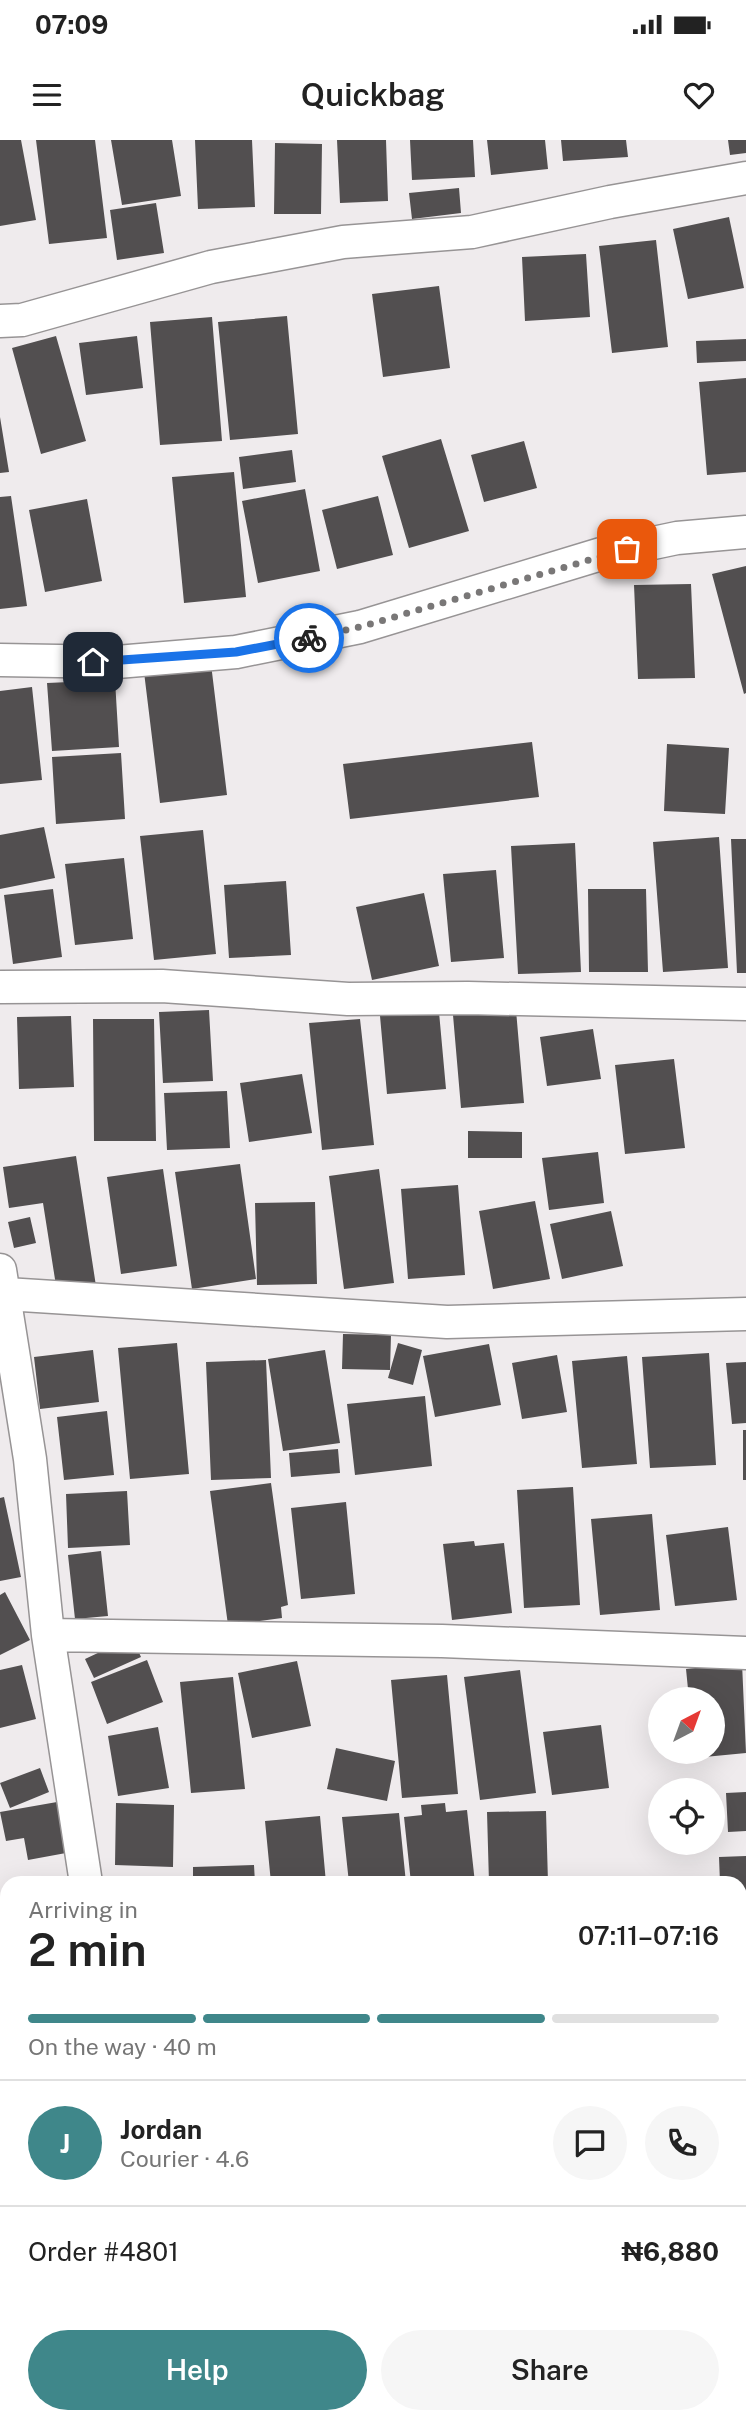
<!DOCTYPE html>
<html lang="en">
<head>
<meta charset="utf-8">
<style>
	body { margin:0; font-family:"Public Sans",sans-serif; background:#f6f6f6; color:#222; height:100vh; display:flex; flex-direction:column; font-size:26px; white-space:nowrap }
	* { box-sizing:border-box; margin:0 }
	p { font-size:23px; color:#767676 }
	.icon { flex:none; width:38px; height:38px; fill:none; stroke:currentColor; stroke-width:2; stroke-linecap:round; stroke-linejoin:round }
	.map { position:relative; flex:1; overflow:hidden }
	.drawer { position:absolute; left:0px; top:1736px; width:747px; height:548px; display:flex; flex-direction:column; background:#fff; border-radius:21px 21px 0 0; box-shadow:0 7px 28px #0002 }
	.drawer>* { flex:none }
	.needle { width:46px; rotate:41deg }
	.fabs { position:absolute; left:648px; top:1547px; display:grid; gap:14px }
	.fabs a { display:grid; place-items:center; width:77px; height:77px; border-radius:50%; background:#fff; box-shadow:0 7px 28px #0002; font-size:35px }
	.pin { position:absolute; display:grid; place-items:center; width:60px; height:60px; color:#fff; margin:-30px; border-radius:14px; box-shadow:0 4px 10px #0006 }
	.courier { position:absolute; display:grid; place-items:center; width:70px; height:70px; margin:-35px; border:5px solid #1a73e8; border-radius:50%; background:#fff; color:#222; box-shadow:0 2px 9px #0007 }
	.summary em { font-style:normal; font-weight:600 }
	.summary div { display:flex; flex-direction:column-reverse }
	.summary { display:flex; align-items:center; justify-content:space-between; height:119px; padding:0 28px }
	h1 { font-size:46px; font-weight:600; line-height:52px }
	.bar { display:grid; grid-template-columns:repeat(4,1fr); gap:10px 7px; align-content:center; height:84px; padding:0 28px }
	.bar i { height:9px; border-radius:5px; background:#e0e0e0 }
	.bar .selected { background:#3f878a }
	.bar p { grid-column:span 4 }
	.line { display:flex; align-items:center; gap:18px; padding:0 28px; border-top:2px solid #e0e0e0 }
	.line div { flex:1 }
	.round { display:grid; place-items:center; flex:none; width:74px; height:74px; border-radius:37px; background:#f6f6f6 }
	.primary-button { display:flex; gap:14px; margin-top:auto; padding:14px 28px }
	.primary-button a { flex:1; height:80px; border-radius:42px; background:#3f878a; color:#fff; font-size:28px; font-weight:600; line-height:80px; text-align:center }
	.primary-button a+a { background:#f6f6f6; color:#222 }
	.status { display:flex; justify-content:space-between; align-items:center; height:49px; padding:0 35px; background:#fff; direction:ltr }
	.status svg { height:19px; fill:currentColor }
	header { display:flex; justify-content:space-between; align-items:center; height:91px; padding:0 28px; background:#fff; font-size:32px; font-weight:600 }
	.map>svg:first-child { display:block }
	.building { fill:#524f50 }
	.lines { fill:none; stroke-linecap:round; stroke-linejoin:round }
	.minor-casing { stroke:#979495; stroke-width:35 }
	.minor { stroke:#fff; stroke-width:32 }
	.done { stroke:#797777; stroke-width:7; stroke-dasharray:0 12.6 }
	.route { stroke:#1a73e8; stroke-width:9 }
</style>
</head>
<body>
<div class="status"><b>07:09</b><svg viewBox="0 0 49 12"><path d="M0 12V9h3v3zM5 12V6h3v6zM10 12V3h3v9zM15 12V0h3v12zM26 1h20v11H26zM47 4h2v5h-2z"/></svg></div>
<header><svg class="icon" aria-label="menu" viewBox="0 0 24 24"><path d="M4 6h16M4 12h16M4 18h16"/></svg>Quickbag<svg class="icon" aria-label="heart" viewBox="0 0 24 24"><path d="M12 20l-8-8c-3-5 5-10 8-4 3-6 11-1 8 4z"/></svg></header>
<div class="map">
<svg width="746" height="2283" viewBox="0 0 746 2283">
	<rect width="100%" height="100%" fill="#efebed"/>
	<!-- building -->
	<path class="building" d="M0,0h21l15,80 -36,6z
		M36,0h59l12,98 -58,6z
		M111,0h61l9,56 -59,9z
		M195,0h57l3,67 -57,2z
		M337,0h49l2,61 -48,2z
		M410,0h63l2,37 -63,3z
		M487,0h58l3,29 -57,6z
		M561,0h65l2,17 -65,4z
		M728,0h18v13l-16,2z
		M275,3l47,1 -1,70h-47z
		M459,48l2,25 -49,6 -3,-26z
		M156,63l8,50 -47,7 -7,-50z
		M729,77l15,71 -56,11 -15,-70z
		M656,100l12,107 -56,6 -13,-107z
		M586,114l4,63 -65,4 -3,-64z
		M439,146l11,82 -67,9 -11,-83z
		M287,176l11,118 -68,6 -12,-118z
		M212,177l10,124 -62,4 -10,-123z
		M56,196l30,105 -45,13 -29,-106z
		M137,196l6,52 -57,7 -7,-52z
		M746,199v22l-49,2 -1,-22z
		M746,238v94l-39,3 -8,-93z
		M0,277l9,55 -9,1z
		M441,299l28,92 -60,17 -27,-92z
		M524,301l13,47 -53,14 -13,-47z
		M292,310l4,32 -53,7 -4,-32z
		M234,332l12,125 -62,6 -12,-126z
		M305,349l15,82 -62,12 -16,-82z
		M11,356l16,110 -27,3v-112z
		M378,356l15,59 -56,14 -15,-59z
		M87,359l15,82 -57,11 -16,-82z
		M746,426v127l-2,1 -32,-120z
		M691,444l4,94 -57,1 -4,-94z
		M211,524l16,131 -67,8 -16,-131z
		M115,540l4,67 -67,4 -5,-68z
		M32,547l10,93 -42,4v-93z
		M532,602l7,55 -189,22 -7,-55z
		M667,604l62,4 -4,66 -61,-3z
		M121,613l4,66 -69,5 -4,-67z
		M44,687l11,51 -55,11v-54z
		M203,690l13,124 -62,6 -14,-124z
		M719,697l9,131 -65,4 -10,-130z
		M731,699h15v134h-9z
		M575,703l6,129 -63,2 -7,-128z
		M124,718l9,81 -58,6 -10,-81z
		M496,730l8,88 -53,4 -8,-88z
		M286,741l5,74 -62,3 -5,-73z
		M53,749l9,68 -49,7 -9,-69z
		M588,749h58l2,83h-59z
		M424,753l15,73 -67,14 -16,-73z
		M209,870l4,71 -50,2 -4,-71z
		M516,870l8,93 -63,5 -8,-93z
		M439,872l7,77 -59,5 -7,-78z
		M71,876l3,71 -55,2 -2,-72z
		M93,879h61l2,122h-62z
		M360,879l14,126 -52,5 -13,-127z
		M593,889l8,50 -54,7 -7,-49z
		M674,919l11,89 -60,6 -10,-89z
		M302,934l10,59 -63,9 -9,-59z
		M227,951l3,57 -63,2 -3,-57z
		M468,991l54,1v26h-54z
		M598,1012l6,51 -55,7 -7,-52z
		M76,1016l20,130 -39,6 -14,-89 -34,5 -6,-41z
		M240,1024l16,115 -64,10 -17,-117z
		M163,1029l14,97 -56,8 -14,-97z
		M379,1029l15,114 -50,6 -15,-113z
		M458,1045l7,90 -57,4 -7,-90z
		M535,1061l15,78 -57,10 -14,-78z
		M315,1062l2,82 -60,1 -2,-82z
		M611,1071l12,55 -61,13 -12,-55z
		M30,1077l6,26 -22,5 -6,-26z
		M343,1194l48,1 -1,35 -48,-1z
		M177,1203l12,131 -59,5 -12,-131z
		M398,1203l24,7 -9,35 -25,-7z
		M489,1204l12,61 -66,12 -12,-61z
		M93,1210l6,52 -59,7 -6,-52z
		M325,1210l15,93 -57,8 -15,-92z
		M709,1213l7,112 -66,3 -8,-111z
		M557,1215l10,57 -45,7 -10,-56z
		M627,1216l10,108 -55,4 -10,-107z
		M266,1220l5,118 -60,2 -5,-118z
		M746,1222v61l-14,1 -6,-61z
		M425,1256l7,70 -77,9 -8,-71z
		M107,1271l7,64 -50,5 -7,-63z
		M743,1290h3v50h-3z
		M338,1309l2,24 -49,4 -2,-24z
		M271,1343l17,122 -7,2 1,11 -54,7 -18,-134z
		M573,1347l7,118 -56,3 -7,-118z
		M127,1351l3,54 -62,3 -2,-54z
		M4,1357l17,80 -21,4v-83z
		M346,1362l9,92 -54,5 -10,-91z
		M652,1374l8,96 -60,5 -9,-96z
		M728,1387l9,73 -62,6 -9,-71z
		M474,1401l1,5 29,-3 8,70 -60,7 -9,-76z
		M101,1411l7,65 -33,3 -7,-64z
		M5,1452l25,48 -30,15v-60z
		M132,1497l9,20 -47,21 -9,-19z
		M147,1520l16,42 -56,22 -16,-42z
		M297,1521l14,65 -59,12 -14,-65z
		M742,1523l4,90 -52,5v-6h18v-53h-23l-3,-30z
		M22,1525l14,54 -36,9v-58z
		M520,1530l16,123 -56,7 -16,-123z
		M447,1535l11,119 -56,4 -11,-118z
		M233,1537l12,112 -54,4 -11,-111z
		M601,1585l8,63 -57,7 -9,-63z
		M158,1587l11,61 -51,8 -10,-60z
		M336,1608l59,13 -8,40 -60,-12z
		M40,1628l9,24 -39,16 -10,-25z
		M746,1652v39l-18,1 -2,-39z
		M57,1662l9,51 -38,7 -4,-22 -18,3 -6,-29z
		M116,1663l58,2 -1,62 -58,-2z
		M445,1663l1,9 21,-2 8,73h-64l-7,-66 18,-2 -1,-10z
		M546,1671l2,72h-59l-2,-71z
		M399,1673l7,70h-57l-7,-66z
		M320,1676l6,67h-55l-6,-62z
		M746,1716v76h-6v-49h-20l-1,-26z
		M254,1725l1,18h-62v-16z
		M178,1736l1,7h-48v-2z
		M7,1756v86l-7,1v-86z
		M742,2030l4,25v64l-6,1z
		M7,2064v65l-7,2v-66z
		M0,2137h7v40h-7z
		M746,2183v100h-37v-6h31v-93z
		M7,2199v52h-2l-5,-51z
		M0,2266h7v11h69v6h-76z
		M96,2277h37v6h-37z
		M222,2277h96v6h-95z
		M335,2277h60v6h-59z
		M557,2277h56l1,6h-56z
		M622,2277h72l1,6h-73z"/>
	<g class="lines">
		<!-- minor casing -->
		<g class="minor-casing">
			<path id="minor" d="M0,181l22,-1 189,-53 132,-25 129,-10 138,-30 136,-24
				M0,520l117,2 119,-10 124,-25 241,-73 76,-16 69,-6
				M0,847l162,-1 186,13 120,-1 278,6
				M0,1130l30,189 18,176 38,248
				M6,1154l441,28 299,-8
				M48,1495l394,6 304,12
				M740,1835h6
				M740,2144h6
				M158,2277v6"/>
		</g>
		<!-- minor -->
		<use href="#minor" class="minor"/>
	</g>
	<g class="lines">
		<!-- done -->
		<path class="done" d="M309,498l51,-11 267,-78"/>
		<!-- route -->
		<path class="route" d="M93,522l143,-10 73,-14"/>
	</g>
</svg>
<div class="fabs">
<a><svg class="needle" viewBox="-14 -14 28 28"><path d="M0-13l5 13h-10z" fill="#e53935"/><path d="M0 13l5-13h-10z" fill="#767676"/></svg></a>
<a><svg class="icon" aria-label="locate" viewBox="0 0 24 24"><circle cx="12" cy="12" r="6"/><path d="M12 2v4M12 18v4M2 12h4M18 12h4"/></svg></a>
</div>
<div class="pin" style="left:627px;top:409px;background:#ea580c"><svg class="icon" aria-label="bag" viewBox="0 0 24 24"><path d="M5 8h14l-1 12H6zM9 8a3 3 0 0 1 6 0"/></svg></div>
<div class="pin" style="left:93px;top:522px;background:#1f2937"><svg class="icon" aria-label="home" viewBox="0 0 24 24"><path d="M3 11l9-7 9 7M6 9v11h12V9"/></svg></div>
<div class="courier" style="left:309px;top:498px"><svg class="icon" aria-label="bike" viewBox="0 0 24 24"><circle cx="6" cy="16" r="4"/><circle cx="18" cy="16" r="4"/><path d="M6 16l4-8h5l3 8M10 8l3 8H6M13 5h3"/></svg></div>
<section class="drawer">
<div class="summary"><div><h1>2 min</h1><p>Arriving in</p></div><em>07:11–07:16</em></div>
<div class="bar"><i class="selected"></i><i class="selected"></i><i class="selected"></i><i></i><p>On the way · 40 m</p></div>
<div class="line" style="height:126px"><b class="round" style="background:#3f878a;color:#fff">J</b><div><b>Jordan</b><p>Courier · 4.6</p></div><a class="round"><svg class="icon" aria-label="chat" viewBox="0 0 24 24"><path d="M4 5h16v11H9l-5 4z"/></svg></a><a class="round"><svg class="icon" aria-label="phone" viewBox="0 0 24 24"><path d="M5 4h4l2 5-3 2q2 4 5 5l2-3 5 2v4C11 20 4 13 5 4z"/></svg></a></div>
<div class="line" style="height:91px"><div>Order #4801</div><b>₦6,880</b></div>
<div class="primary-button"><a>Help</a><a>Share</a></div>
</section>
</div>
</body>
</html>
